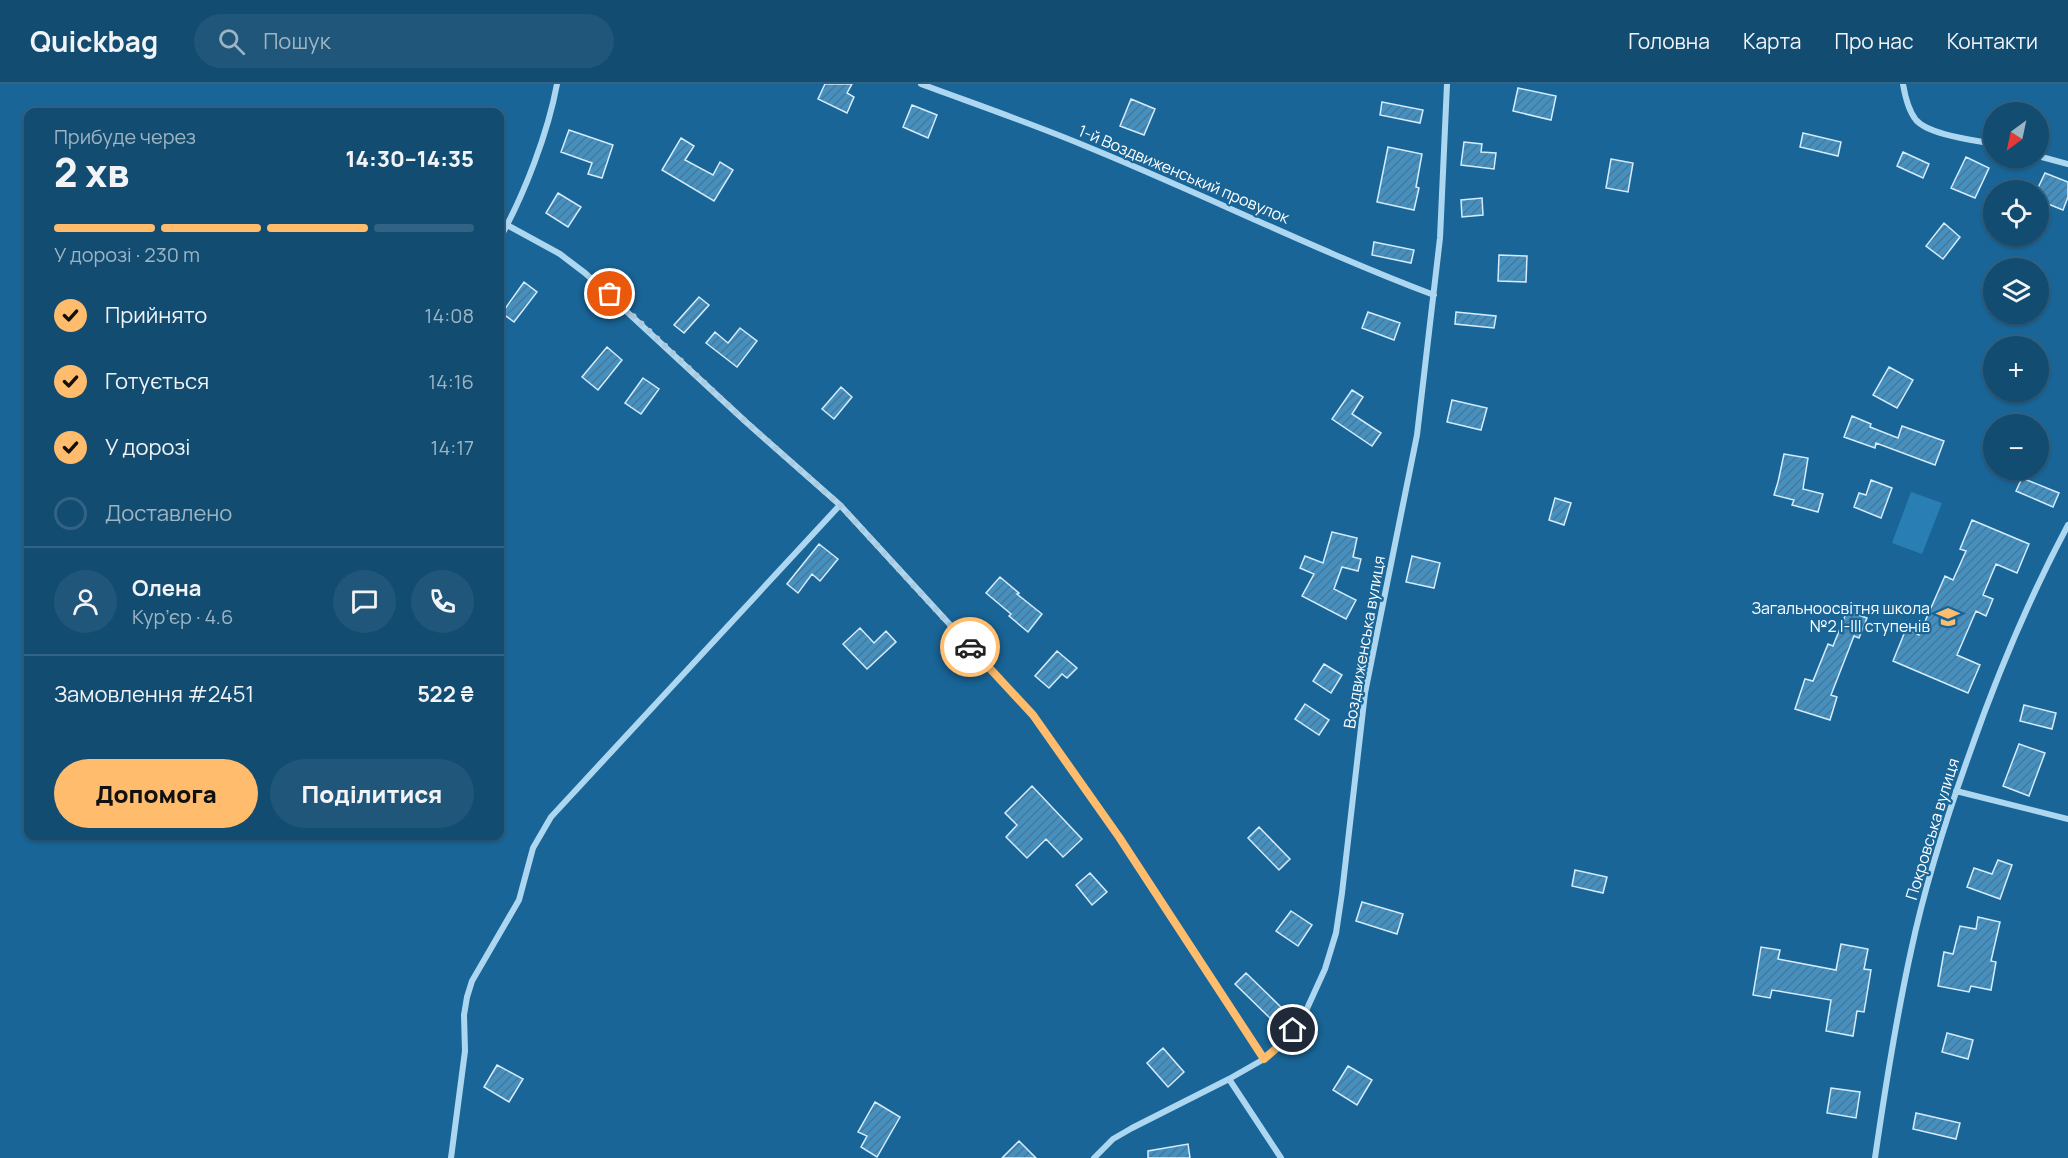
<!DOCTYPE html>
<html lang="uk">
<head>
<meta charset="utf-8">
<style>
	body { margin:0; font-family:Manrope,sans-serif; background:#205679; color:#f1f3f6; height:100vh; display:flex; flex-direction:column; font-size:22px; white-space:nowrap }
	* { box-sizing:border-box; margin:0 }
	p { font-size:20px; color:#9db4c3 }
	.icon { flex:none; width:33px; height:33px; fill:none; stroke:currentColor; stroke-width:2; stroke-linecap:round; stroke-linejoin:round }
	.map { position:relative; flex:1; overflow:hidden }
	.panel { position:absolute; left:24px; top:24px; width:480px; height:732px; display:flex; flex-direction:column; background:#134c71; border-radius:12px; box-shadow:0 2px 4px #0004,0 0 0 2px #326384 }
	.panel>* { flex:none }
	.needle { width:39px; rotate:213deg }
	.buttons { position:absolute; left:1983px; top:18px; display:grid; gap:12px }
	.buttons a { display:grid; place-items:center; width:66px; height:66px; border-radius:50%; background:#134c71; box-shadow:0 2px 4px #0004,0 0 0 2px #326384; font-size:30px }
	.pin { position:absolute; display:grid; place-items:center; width:51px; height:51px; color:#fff; margin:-26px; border:3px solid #fff; border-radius:50%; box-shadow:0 2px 6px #0007 }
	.courier { position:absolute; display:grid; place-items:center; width:60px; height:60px; margin:-30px; border:4px solid #ffbc6c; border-radius:50%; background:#fff; color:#222; box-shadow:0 2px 8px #0007 }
	.summary em { font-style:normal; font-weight:800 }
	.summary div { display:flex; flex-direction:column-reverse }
	.summary { display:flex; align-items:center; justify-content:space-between; height:102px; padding:0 30px }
	h1 { font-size:39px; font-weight:800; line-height:45px }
	.bar { display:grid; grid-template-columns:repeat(4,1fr); gap:9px 6px; align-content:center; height:72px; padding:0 30px }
	.bar i { height:8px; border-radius:4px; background:#326384 }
	.bar .active { background:#ffbc6c }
	.bar p { grid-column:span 4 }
	.line { display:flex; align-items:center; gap:15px; padding:0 30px; border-top:2px solid #326384 }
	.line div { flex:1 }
	.round { display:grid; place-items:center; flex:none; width:63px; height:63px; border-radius:32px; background:#205679 }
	ol { padding:0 30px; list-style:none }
	li { display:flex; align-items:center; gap:18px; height:66px }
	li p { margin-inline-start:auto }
	li .icon { padding:6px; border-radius:50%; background:#ffbc6c; color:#111; stroke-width:4 }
	li:last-child { color:#9db4c3 }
	li i { width:33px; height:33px; border:3px solid #326384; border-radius:50% }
	.primary-button { display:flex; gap:12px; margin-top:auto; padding:12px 30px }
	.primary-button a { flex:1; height:69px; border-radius:36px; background:#ffbc6c; color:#111; font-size:24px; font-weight:800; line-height:69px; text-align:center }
	.primary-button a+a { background:#205679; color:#f1f3f6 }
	header { display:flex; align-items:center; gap:36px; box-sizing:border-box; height:84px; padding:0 30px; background:#134c71; border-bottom:2px solid #326384 }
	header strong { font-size:28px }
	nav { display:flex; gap:33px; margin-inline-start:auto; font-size:21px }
	.search { width:420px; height:54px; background:#205679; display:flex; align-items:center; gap:15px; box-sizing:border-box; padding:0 21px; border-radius:33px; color:#9db4c3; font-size:22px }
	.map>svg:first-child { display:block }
	.pitch { fill:#297fb3 }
	.building { fill:url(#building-hatch); stroke:#d4ecfb; stroke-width:1.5 }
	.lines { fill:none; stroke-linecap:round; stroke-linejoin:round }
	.minor { stroke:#add7f1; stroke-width:6 }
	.done { stroke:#aec9db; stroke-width:6; stroke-dasharray:0 10.8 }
	.route { stroke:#ffbc6c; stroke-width:8 }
	.labels { text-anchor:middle; stroke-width:4.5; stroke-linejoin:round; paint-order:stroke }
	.street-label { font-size:16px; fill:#fff; stroke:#196597 }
	.poi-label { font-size:16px; fill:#fff; stroke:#196597; text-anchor:end }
</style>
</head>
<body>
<header>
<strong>Quickbag</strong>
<div class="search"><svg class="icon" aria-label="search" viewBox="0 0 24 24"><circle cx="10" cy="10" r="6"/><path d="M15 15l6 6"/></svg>Пошук</div>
<nav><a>Головна</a><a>Карта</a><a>Про нас</a><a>Контакти</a></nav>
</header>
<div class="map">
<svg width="2068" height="1074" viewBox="0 0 2068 1074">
	<defs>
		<pattern id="building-hatch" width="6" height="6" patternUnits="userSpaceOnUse" patternTransform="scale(1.5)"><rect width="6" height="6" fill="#4690bf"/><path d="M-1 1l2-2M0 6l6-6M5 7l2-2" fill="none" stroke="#487897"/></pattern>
	</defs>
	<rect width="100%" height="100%" fill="#196597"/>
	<!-- pitch -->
	<path class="pitch" d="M1911,408l31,11 -20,51 -30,-11z"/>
	<!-- building -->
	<path class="building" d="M825,0h27l-5,9 7,4 -7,16 -29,-14z
		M1518,4l38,8 -5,24 -38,-9z
		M1131,15l24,10 -11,26 -24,-9z
		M1382,18l41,8 -3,13 -40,-8z
		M912,21l25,10 -9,23 -25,-11z
		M569,46l44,15 -11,33 -14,-4 4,-11 -31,-11z
		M1803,49l38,9 -3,14 -38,-9z
		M681,54l13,8 -9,14 28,15 7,-13 13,8 -19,31 -52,-31z
		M1464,58l18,2 -1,8 15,1 -2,16 -33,-4z
		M1388,63l34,7 -6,33 3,1 -5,22 -37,-8z
		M1903,68l26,12 -6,14 -26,-12z
		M1966,73l23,11 -14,30 -24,-10z
		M1611,75l22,4 -5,29 -22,-4z
		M2045,89l23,9v15l-5,13 -25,-10v-12z
		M558,109l23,14 -13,20 -22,-14z
		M1482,114l1,17 -21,2 -1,-17z
		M1944,139l16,14 -17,22 -17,-13z
		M1374,158l40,8 -3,13 -39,-8z
		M1499,171l28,1 -1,26 -28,-1z
		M524,198l13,10 -23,30 -12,-9z
		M699,213l10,8 -25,28 -10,-8z
		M1368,228l32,11 -6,17 -32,-12z
		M1456,228l40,4 -2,12 -39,-4z
		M740,244l17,13 -20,26 -31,-24 9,-11 13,11z
		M607,263l15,13 -24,30 -16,-13z
		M1889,283l24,13 -16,28 -24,-13z
		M643,294l16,11 -18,25 -16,-11z
		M841,303l11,10 -18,22 -12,-10z
		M1352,306l11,7 -11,17 29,19 -9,13 -40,-27z
		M1452,316l35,8 -6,22 -34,-8z
		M1852,332l19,8 -1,3 28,11 4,-12 42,15 -9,24 -59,-22 -1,5 -31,-11z
		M1784,370l24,4 -5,31 20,5 -5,18 -26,-7 2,-5 -20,-5 4,-13z
		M2022,394l37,15 -6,14 -37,-16z
		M1871,396l21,8 -11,30 -27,-11 5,-14 7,2z
		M1555,414l16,5 -7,22 -15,-5z
		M1972,436l57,24 -12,29 -21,-9 -13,31 10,4 -7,17 -10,-5 -19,44 23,10 -12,28 -75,-32 13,-32 13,6 26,-59 8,4 13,-29 -6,-2z
		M1332,448l25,6 -4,19 8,2 -3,12 -16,-4 -8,22 22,11 -10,19 -44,-23 12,-22 -14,-6 5,-12 18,7z
		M819,460l19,15 -18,22 -8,-7 -14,19 -11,-9z
		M1412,472l28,7 -6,25 -28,-6z
		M1000,493l19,16 -2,1 25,20 -14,18 -19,-16 2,-2 -25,-21z
		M1847,527l20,7 -8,20 -5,-2 -23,59 6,2 -7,23 -35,-11 10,-30 8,2 15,-37 5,2z
		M860,544l14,15 12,-12 10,11 -29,27 -24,-25z
		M1057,567l20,17 -10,10 -5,-4 -13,14 -14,-12z
		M1324,580l18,11 -11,18 -18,-12z
		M1305,620l24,16 -10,15 -24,-16z
		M2024,621l32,8 -4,16 -32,-8z
		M2019,660l26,9 -16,43 -26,-10z
		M1032,702l50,53 -19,18 -17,-18 -19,19 -21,-21 11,-12 -12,-12z
		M1259,743l31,32 -11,11 -31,-32z
		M1998,776l14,5 -12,34 -33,-12 7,-19 18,6z
		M1575,786l32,7 -4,16 -31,-7z
		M1090,789l17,19 -15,13 -16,-20z
		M1362,818l41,12 -6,20 -41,-13z
		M1291,827l21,14 -14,21 -22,-15z
		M1978,833l22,5 -9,39 5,1 -5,28 -20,-4 -2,6 -31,-6 6,-34 9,2 7,-28 16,3z
		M1841,860l27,5 -4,20 7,1 -7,42 -7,-1 -4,25 -27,-5 5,-31 -59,-10 -2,8 -17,-3 8,-48 19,3 -2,9 58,11z
		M1246,889l38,37 -11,11 -38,-37z
		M1947,949l26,7 -5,19 -26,-7z
		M1163,964l21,24 -16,15 -21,-24z
		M497,981l26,14 -14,23 -25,-15z
		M1348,982l24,14 -15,25 -24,-15z
		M1831,1004l29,4 -4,26 -29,-5z
		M875,1018l25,15 -23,40 -16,-10 6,-11 -9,-4z
		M1916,1029l44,10 -4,16 -43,-10z
		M1019,1057l17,17h-34z
		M1188,1060l2,14h-42v-7z"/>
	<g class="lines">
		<!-- minor -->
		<path class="minor" d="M921,0c54,20 109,39 162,61 118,48 232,105 351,150
			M1903,0c2,12 5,26 13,36 13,15 58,20 78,24
			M2038,72l30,8
			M507,141l53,29 25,19 161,149 94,83 193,210 86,122 145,222
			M500,154c24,-43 48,-105 57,-154
			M1956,707l112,28
			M1229,995l52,79
			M451,1074l14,-107 -1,-36 3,-18 5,-16 47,-81 14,-52 18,-31 289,-312
			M1094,1074l19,-19 19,-11 97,-49 35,-20 16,-14 25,-32 20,-44 11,-36 6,-40 23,-200 52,-258 23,-197 7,-154
			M1875,1074c10,-69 21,-139 36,-207 14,-66 35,-132 58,-196 28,-80 59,-155 99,-230"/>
	</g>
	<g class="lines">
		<!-- done -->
		<path class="done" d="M610,210l136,128 94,83 130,142"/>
		<!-- route -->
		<path class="route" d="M970,563l63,68 86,122 145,222 16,-14 13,-15"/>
	</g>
	<!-- icons -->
	<defs>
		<g id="school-bare" transform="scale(1.8)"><path d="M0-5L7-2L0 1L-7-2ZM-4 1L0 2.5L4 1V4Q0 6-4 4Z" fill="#ffbc6c" stroke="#196597" stroke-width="2.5" paint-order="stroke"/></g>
	</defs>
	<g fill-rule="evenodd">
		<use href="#school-bare" x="1948" y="533"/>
	</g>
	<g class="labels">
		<!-- street labels -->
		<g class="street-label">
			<text transform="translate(1184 90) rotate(23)" y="6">1-й Воздвиженський провулок</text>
			<text transform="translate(1364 558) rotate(-80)" y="6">Воздвиженська вулиця</text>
			<text transform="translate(1932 745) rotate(-73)" y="6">Покровська вулиця</text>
		</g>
		<!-- poi labels -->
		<g class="poi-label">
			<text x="1930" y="530">Загальноосвітня школа<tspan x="1930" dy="18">№2 I-III ступенів</tspan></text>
		</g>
	</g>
</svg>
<div class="buttons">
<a><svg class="needle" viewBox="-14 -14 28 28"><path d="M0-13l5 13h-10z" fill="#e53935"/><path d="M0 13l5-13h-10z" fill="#9db4c3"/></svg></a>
<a><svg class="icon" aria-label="locate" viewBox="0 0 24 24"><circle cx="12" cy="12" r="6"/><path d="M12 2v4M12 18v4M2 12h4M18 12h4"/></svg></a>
<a><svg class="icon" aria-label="layers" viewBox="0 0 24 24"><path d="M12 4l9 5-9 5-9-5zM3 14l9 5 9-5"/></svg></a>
<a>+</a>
<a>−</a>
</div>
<div class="pin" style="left:610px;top:210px;background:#ea580c"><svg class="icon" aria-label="bag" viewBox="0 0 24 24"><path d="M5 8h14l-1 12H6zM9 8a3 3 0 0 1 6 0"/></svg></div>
<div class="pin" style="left:1293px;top:946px;background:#1f2937"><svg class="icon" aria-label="home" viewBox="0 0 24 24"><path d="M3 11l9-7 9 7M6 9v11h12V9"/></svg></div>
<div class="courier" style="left:970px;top:563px"><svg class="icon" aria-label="car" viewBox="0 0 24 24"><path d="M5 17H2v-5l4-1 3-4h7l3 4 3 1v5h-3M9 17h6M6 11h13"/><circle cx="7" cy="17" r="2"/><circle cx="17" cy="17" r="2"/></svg></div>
<section class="panel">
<div class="summary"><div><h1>2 хв</h1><p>Прибуде через</p></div><em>14:30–14:35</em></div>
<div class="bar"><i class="active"></i><i class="active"></i><i class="active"></i><i></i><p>У дорозі · 230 m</p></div>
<ol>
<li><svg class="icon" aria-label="check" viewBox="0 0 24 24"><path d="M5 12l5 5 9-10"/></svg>Прийнято<p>14:08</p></li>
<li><svg class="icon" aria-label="check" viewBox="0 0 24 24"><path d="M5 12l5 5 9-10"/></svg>Готується<p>14:16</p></li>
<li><svg class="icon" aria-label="check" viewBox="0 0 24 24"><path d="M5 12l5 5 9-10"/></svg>У дорозі<p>14:17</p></li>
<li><i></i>Доставлено</li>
</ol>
<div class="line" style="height:108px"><a class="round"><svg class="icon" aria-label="person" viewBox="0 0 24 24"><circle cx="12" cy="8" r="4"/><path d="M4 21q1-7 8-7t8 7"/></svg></a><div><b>Олена</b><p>Кур’єр · 4.6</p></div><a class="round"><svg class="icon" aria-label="chat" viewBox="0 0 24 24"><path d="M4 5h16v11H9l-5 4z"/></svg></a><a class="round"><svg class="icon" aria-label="phone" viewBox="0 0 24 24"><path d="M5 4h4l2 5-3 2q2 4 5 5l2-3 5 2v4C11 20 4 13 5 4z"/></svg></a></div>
<div class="line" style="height:78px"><div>Замовлення #2451</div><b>522 ₴</b></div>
<div class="primary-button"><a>Допомога</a><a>Поділитися</a></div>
</section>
</div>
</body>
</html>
